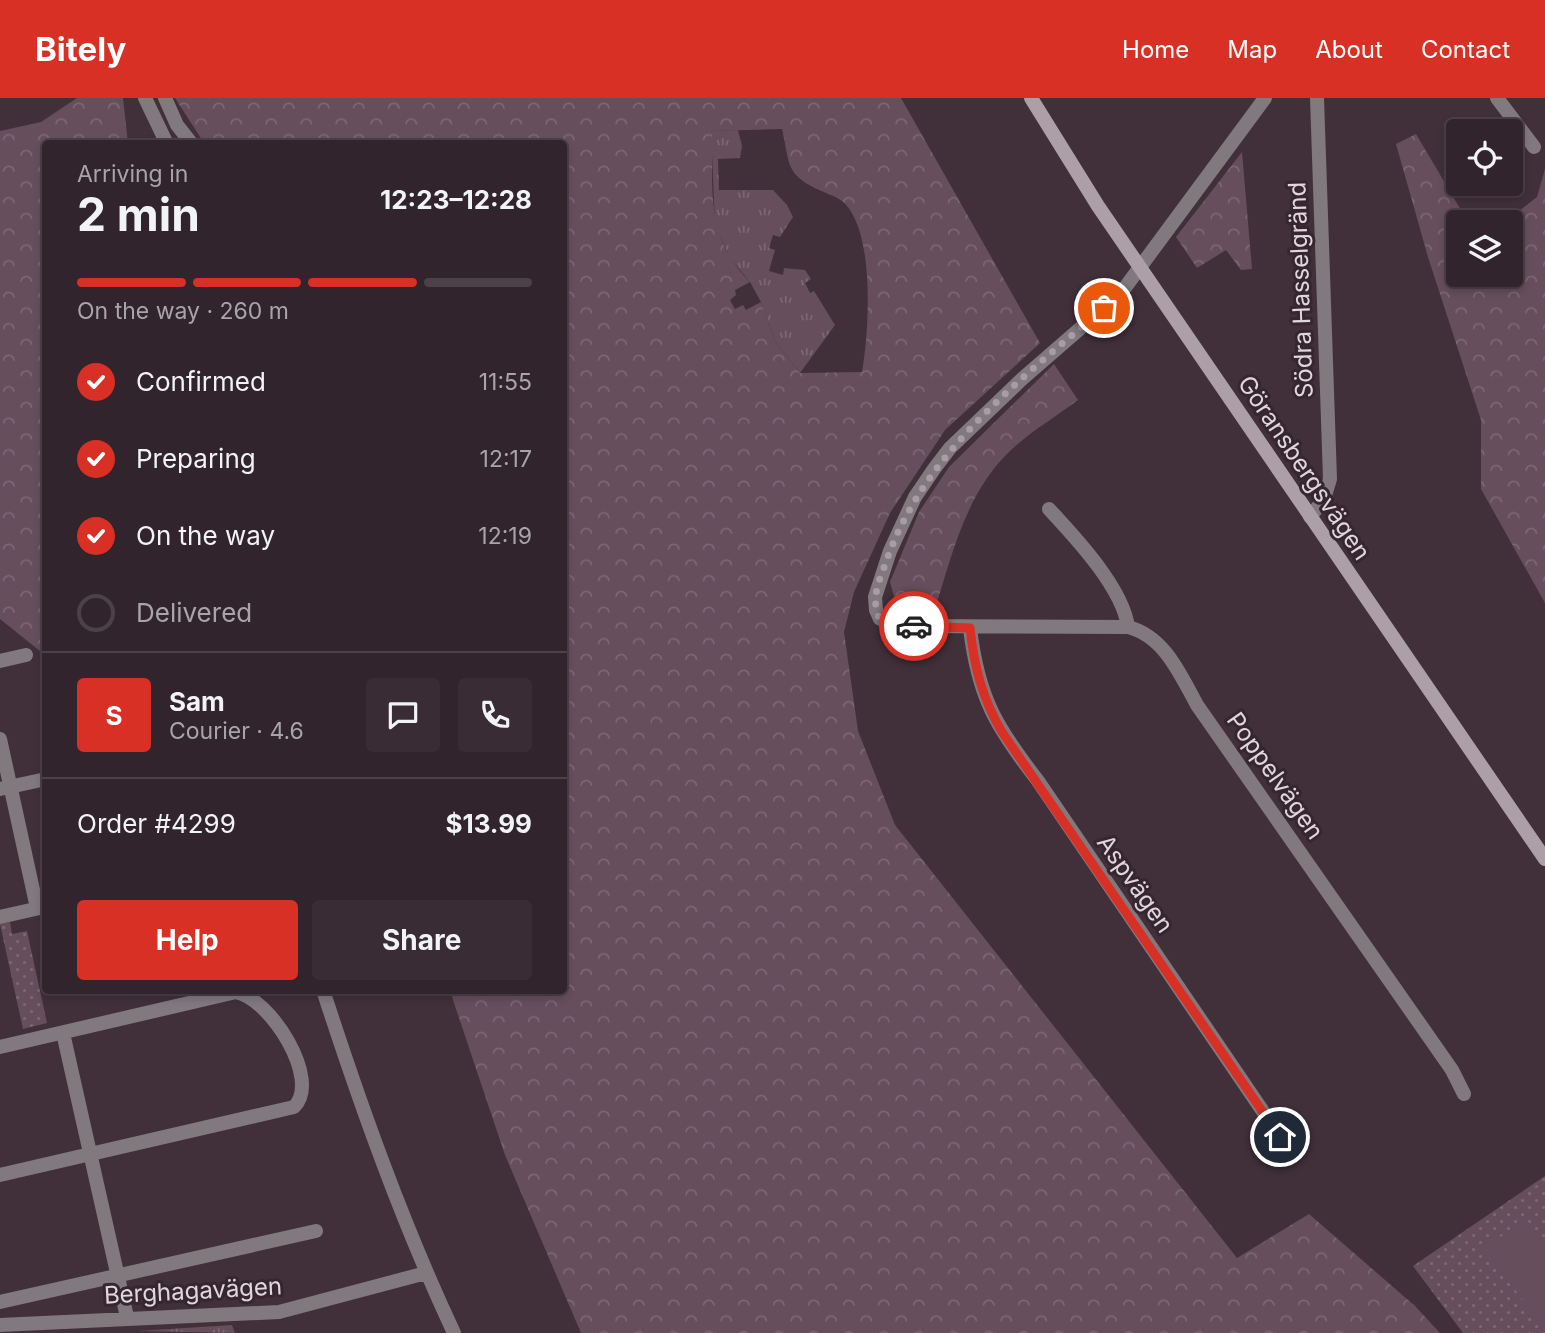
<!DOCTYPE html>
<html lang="en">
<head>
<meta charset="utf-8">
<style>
	body { margin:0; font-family:Inter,sans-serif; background:#392c34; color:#f1f3f6; height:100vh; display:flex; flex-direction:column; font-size:26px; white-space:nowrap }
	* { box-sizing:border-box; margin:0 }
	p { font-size:23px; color:#a8a4a9 }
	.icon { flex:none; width:38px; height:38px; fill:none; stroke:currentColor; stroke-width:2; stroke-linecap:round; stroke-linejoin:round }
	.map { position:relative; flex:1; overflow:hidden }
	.sheet { position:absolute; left:42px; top:42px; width:525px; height:854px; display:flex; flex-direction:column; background:#31242c; border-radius:7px; box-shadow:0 4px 10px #0003,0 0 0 2px #4c4148 }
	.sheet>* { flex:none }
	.fabs { position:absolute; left:1446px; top:21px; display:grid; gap:14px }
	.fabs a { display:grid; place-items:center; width:77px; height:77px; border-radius:7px; background:#31242c; box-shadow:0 4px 10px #0003,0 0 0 2px #4c4148; font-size:35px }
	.pin { position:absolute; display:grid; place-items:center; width:60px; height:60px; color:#fff; margin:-30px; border:4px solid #fff; border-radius:50%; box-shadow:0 2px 7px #0007 }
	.courier { position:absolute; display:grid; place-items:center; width:70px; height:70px; margin:-35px; border:5px solid #d93025; border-radius:50%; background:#fff; color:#222; box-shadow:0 2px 9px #0007 }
	.head em { font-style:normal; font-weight:700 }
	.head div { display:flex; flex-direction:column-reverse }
	.head { display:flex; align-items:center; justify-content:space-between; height:119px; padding:0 35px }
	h1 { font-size:46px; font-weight:700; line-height:52px }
	.bar { display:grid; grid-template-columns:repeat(4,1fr); gap:10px 7px; align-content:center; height:84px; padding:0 35px }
	.bar i { height:9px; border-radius:5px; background:#4c4148 }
	.bar .on { background:#d93025 }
	.bar p { grid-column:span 4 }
	.line { display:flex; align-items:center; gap:18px; padding:0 35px; border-top:2px solid #4c4148 }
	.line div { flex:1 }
	.round { display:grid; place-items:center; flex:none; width:74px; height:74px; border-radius:7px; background:#392c34 }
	ol { padding:0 35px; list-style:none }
	li { display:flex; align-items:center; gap:21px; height:77px }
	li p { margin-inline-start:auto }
	li .icon { padding:7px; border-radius:50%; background:#d93025; color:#fff; stroke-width:4 }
	li:last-child { color:#a8a4a9 }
	li i { width:38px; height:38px; border:4px solid #4c4148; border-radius:50% }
	.button { display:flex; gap:14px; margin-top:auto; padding:14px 35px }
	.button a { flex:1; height:80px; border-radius:7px; background:#d93025; color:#fff; font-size:28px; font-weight:700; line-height:80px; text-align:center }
	.button a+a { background:#392c34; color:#f1f3f6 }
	header { display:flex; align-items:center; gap:42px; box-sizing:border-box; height:98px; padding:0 35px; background:#d93025; color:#fff }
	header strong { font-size:33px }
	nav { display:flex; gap:38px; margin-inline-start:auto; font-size:24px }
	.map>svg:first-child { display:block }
	.grass { fill:url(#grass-tufts) }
	.forest { fill:url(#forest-crowns); fill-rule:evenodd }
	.park { fill:url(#park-dots) }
	.garden { fill:#664e5d }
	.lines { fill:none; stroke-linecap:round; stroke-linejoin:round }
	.street { stroke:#82797f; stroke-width:14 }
	.secondary { stroke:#ad9fa8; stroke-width:14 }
	.done { stroke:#a99ca4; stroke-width:7; stroke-dasharray:0 12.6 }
	.route { stroke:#d93025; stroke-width:9 }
	.labels { text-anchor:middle; stroke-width:6; stroke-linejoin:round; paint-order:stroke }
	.street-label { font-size:24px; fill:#e1d6dd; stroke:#362630 }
</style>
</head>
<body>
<header>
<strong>Bitely</strong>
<nav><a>Home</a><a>Map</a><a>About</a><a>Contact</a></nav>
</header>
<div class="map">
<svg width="1545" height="1235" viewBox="0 0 1545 1235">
	<defs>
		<pattern id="grass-tufts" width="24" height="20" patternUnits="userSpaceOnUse" patternTransform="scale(1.75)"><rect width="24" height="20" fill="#664e5d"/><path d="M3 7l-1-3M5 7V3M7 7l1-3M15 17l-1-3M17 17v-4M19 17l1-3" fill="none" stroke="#7c6774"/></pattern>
		<pattern id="forest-crowns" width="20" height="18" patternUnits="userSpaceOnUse" patternTransform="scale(1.75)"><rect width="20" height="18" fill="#664e5d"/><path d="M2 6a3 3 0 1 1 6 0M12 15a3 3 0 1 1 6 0" fill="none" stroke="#7c6774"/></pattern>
		<pattern id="park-dots" width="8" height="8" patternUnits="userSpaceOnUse" patternTransform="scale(1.75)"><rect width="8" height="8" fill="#664e5d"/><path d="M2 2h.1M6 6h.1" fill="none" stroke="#7c6774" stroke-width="1.8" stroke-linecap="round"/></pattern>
	</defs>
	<rect width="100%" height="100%" fill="#41303a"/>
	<!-- grass -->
	<path class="grass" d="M738,32l4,16 -2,12 -22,1 1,31h54l14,15 6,12 -13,20 -7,-2 -4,13 6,2 -6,21 14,4 1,-7 21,2 6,9 -6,4 5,10 4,-2 21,34 -35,48 -25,-32 -14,-39 -11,-20 -20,-24 -15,-33 -4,-94z
		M232,1227l3,8 -97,-2z"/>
	<!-- forest -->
	<path class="forest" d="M77,0h46l5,45 -82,1 -1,511 -45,-36v-488l41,-9z
		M175,0h726l139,245 -95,87 -55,83 -36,79 -10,40 14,99 37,94 342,433 72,-44 106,92 25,27h-859l-76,-178 -55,-164 114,-1v-846l-360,-1zM782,31c8,33 2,44 35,60 8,4 18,7 25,12 34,28 27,132 20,171l-62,1 -25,-32 -14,-39 -15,8 -3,-5 -8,4 -5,-9 6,-5 -1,-5 15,-8c-45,-45 -37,-91 -38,-151z
		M1416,36l52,88h-10v53h52v-53h-5l32,-25 8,-28v434l-64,-114v-69l-53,-163 -32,-113z
		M1242,54l10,117 -11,1 -15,-20 -29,18 -21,-31z
		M1054,266l24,36c-24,18 -53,35 -73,56 -40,41 -54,102 -71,156l-27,-1 -11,-8 -6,-21 29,-70 30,-45z"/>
	<!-- park -->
	<path class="park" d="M10,824l2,12 15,-3 20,92 -24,6 -23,-105z
		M1545,1078v157h-82l-50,-67z"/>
	<!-- garden -->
	<path class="garden" d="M1526,1121l19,27v85l-60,-83z"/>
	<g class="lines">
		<!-- street -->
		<path class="street" d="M145,0l22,46
			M165,0l12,27 15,19
			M1265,0l-144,195 -99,86 -72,69 -16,21 -19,28 -25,54 -15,46 1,13 4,9 31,7 217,1c36,9 52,47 69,78l255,365 12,24
			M1497,0l37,49
			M1049,411c26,28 74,79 79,118
			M1310,419l14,-18 6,-20 -13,-381
			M970,530c8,69 26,99 68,153l254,373
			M0,563l26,-6
			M0,641l37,169
			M0,691l46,-10
			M0,819l44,-10
			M323,892c38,117 79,232 131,343
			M63,935l64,284
			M0,949l236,-55c34,6 86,88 58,115l-294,68
			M0,1204l316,-71
			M0,1227l279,-13 147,-39"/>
		<!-- secondary -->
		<path class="secondary" d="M1031,0l67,108 447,653"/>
	</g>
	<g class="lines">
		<!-- done -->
		<path class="done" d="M914,528l-34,-7c-10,-19 -1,-38 6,-57 38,-110 133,-181 218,-254"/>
		<!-- route -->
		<path class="route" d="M914,528l56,2c4,38 12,70 32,104l278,405"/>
	</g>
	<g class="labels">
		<!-- street labels -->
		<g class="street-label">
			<text transform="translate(1301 192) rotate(-92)" y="8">Södra Hasselgränd</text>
			<text transform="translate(1304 370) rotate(56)" y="8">Göransbergsvägen</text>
			<text transform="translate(1275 678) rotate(55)" y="8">Poppelvägen</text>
			<text transform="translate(1135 786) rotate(55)" y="8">Aspvägen</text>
			<text transform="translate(193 1193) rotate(-3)" y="8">Berghagavägen</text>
		</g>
	</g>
</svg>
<div class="fabs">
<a><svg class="icon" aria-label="locate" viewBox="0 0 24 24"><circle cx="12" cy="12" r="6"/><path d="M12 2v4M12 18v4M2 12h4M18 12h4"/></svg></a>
<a><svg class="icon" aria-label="layers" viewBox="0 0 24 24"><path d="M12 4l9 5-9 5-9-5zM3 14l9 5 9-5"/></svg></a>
</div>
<div class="pin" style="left:1104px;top:210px;background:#ea580c"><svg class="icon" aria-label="bag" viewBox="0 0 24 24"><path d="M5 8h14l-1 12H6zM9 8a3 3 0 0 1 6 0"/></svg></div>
<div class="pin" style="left:1280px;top:1039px;background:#1f2937"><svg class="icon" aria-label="home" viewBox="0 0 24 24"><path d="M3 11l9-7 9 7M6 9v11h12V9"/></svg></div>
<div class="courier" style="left:914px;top:528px"><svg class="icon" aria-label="car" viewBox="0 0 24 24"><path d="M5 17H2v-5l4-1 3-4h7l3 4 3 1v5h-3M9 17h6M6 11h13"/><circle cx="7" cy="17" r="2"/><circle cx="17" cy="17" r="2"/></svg></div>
<section class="sheet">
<div class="head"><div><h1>2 min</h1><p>Arriving in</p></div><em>12:23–12:28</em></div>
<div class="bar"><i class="on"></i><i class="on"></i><i class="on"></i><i></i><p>On the way · 260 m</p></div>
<ol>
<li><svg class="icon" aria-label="check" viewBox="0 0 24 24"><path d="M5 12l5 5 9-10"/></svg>Confirmed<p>11:55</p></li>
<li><svg class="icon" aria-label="check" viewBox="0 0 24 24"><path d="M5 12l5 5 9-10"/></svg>Preparing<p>12:17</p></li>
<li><svg class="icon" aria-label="check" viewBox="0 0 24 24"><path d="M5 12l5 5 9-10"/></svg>On the way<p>12:19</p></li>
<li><i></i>Delivered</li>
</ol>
<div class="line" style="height:126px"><b class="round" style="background:#d93025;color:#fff">S</b><div><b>Sam</b><p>Courier · 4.6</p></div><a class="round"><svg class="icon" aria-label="chat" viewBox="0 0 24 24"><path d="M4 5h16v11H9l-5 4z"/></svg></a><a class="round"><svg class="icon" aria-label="phone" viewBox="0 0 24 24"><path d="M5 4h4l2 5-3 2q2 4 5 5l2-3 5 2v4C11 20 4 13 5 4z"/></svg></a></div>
<div class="line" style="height:91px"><div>Order #4299</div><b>$13.99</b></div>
<div class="button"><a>Help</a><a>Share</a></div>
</section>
</div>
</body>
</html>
